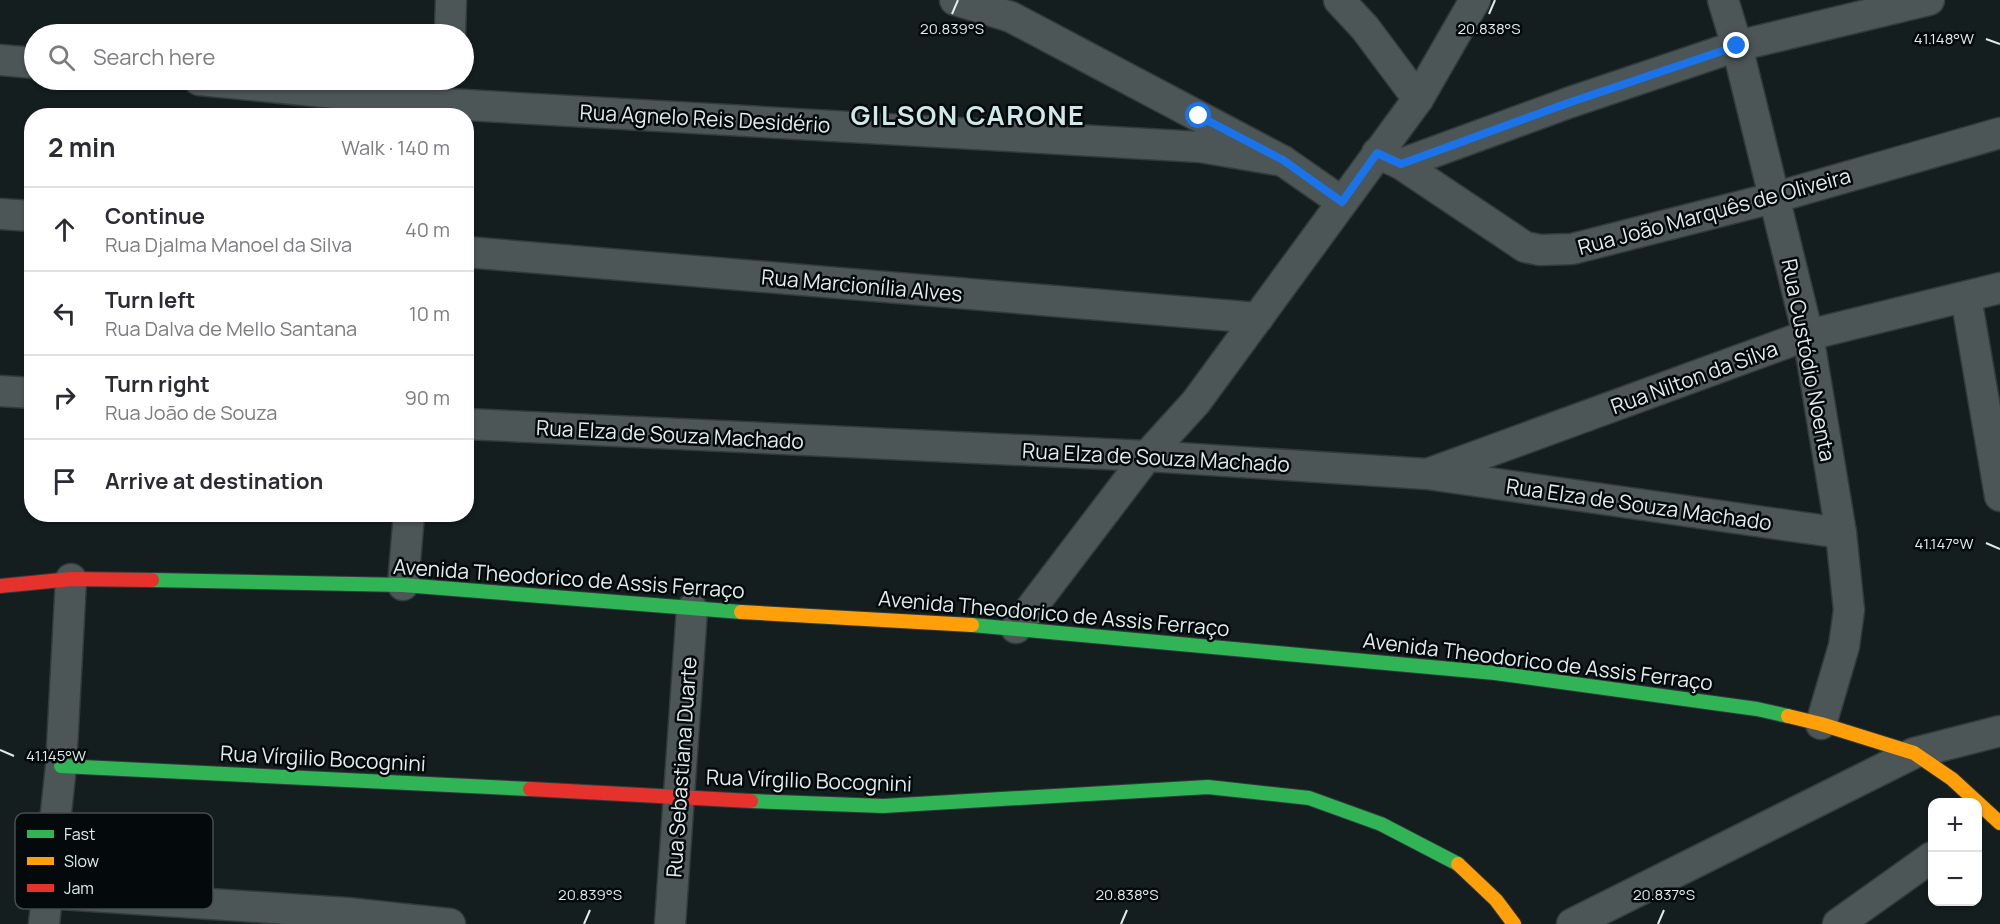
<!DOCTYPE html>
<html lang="en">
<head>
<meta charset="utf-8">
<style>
	:root { --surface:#fff; --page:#f2f2f3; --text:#2b2b33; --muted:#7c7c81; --line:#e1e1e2 }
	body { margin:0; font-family:Manrope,sans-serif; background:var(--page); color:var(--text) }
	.controls { position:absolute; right:18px; bottom:18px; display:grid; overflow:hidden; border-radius:12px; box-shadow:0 2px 4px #0004 }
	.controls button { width:54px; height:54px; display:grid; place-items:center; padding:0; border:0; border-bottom:2px solid var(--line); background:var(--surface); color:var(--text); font:30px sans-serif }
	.stop { position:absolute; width:18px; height:18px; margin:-14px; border:4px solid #1a73e8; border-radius:50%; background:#fff }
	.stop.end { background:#1a73e8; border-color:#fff; box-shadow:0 2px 6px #0008 }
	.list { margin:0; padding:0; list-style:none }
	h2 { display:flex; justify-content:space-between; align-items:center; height:78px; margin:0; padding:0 24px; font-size:26px }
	h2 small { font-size:20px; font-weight:400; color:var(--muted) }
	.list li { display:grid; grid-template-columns:39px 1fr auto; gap:18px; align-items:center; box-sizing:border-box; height:84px; padding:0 24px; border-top:2px solid var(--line) }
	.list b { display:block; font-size:22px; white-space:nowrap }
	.list p { margin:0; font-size:20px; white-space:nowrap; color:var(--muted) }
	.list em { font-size:20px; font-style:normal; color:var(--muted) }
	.icon { flex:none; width:33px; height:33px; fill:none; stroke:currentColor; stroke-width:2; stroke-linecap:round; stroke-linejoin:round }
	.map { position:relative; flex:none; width:2000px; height:924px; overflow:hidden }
	.search { position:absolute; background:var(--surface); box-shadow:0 2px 4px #0004; left:24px; top:24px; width:450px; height:66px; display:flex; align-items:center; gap:15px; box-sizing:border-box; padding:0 21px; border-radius:33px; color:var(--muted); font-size:22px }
	.panel { position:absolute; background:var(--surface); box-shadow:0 2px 4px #0004; left:24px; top:108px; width:450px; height:414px; border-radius:24px }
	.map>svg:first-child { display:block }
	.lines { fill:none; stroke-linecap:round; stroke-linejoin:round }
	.street-casing { stroke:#323a3b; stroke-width:33 }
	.fast-casing { stroke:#323a3b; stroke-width:16 }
	.slow-casing { stroke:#323a3b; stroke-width:16 }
	.jam-casing { stroke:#323a3b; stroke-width:16 }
	.street { stroke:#4d5657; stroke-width:30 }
	.fast { stroke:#30b455; stroke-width:14 }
	.slow { stroke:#ff9f0a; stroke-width:14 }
	.jam { stroke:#e5322d; stroke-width:14 }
	.route { stroke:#1a73e8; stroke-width:8 }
	.ticks { fill:none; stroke:#e1eced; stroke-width:2 }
	.labels { text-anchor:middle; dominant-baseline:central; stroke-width:5; stroke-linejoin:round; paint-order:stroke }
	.street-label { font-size:21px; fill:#e1eced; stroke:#040a0b }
	.district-label { font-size:27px; font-weight:bold; letter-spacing:1.5px; fill:#d1e8ea; stroke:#040a0b }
	.key { fill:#040a0b; stroke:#464e4f; stroke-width:1.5 }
	.key-label { font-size:16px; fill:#e1eced }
	.ticks-label { font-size:15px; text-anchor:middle; fill:#e1eced; stroke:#040a0b; stroke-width:5; stroke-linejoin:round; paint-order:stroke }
</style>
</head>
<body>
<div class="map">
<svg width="2000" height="924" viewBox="0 0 2000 924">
	<rect width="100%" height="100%" fill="#141e1f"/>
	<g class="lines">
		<g class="street-casing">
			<g id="street">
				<polyline points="955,0 1011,17 1283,161 1342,202"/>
				<polyline points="1339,0 1365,28 1418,99"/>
				<polyline points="1723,0 1737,46 1808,335 1841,533 1849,610 1844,646 1821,724"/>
				<polyline points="450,34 451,0"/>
				<polyline points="0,60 34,63"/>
				<polyline points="199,80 448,104 1200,147 1283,161"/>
				<polyline points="1377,153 1401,164 1525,247 1540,250 1572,249 1773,198 2000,133"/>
				<polyline points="1401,164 1568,103 1737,46 1929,0"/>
				<polyline points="0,214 32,216"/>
				<polyline points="466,252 1258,318"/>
				<polyline points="1966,297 2000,496"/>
				<polyline points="0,391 32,393"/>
				<polyline points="466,424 1147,456 1427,474 1841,533"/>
				<polyline points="1430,473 1808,335 2000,288"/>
				<polyline points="403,585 409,514"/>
				<polyline points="1016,628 1147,456 1196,402 1418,99 1475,0"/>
				<polyline points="46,893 347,913 450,924"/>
				<polyline points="44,924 61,766 71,579"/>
				<polyline points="670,924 692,609"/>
				<polyline points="1572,924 1914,753 2000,731"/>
				<polyline points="1838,924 1932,857"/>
			</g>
		</g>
		<g class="fast-casing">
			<g id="fast">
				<polyline points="152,580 403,585 741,612"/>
				<polyline points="972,625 1495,673 1757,709 1788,716"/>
				<polyline points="61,766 530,789"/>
				<polyline points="751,801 883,806 1208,787 1309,798 1381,824 1458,864"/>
			</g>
		</g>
		<g class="slow-casing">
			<g id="slow">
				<polyline points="741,612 972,625"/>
				<polyline points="1788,716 1821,724 1914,753 1952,779 2000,823"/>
				<polyline points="1458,864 1496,900 1514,924"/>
			</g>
		</g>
		<g class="jam-casing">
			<g id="jam">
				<polyline points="0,586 71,579 152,580"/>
				<polyline points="530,789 751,801"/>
			</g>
		</g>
		<use href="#street" class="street"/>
		<use href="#fast" class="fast"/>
		<use href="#slow" class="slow"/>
		<use href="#jam" class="jam"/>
	</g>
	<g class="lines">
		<polyline class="route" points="1199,116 1283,160 1342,202 1377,153 1401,164 1568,103 1737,46"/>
	</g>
	<path class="ticks" d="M 952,14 L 958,0M 1489,14 L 1495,0M 1986,39 L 2000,44M 1986,543 L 2000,549M 0,750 L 14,756M 584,924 L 590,910M 1121,924 L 1127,910M 1658,924 L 1664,910"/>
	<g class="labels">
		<g class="street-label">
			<text transform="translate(705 118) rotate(3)">Rua Agnelo Reis Desidério</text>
			<text transform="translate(1714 211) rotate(-15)">Rua João Marquês de Oliveira</text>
			<text transform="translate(862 285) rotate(5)">Rua Marcionília Alves</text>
			<text transform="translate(1809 360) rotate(79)">Rua Custódio Noenta</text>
			<text transform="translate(1694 377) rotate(-20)">Rua Nilton da Silva</text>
			<text transform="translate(670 434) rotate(3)">Rua Elza de Souza Machado</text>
			<text transform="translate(1156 457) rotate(3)">Rua Elza de Souza Machado</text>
			<text transform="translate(1639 504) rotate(8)">Rua Elza de Souza Machado</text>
			<text transform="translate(569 578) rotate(4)">Avenida Theodorico de Assis Ferraço</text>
			<text transform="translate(1054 613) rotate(5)">Avenida Theodorico de Assis Ferraço</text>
			<text transform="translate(1538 661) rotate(7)">Avenida Theodorico de Assis Ferraço</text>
			<text transform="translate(323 758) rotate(3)">Rua Vírgilio Bocognini</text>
			<text transform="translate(681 767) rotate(-86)">Rua Sebastiana Duarte</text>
			<text transform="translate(809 780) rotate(2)">Rua Vírgilio Bocognini</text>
		</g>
		<g class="district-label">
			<text x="968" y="114">GILSON CARONE</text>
		</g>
	</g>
	<rect x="15" y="813" width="198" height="96" rx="9" class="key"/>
	<rect x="27" y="830" width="27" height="8" fill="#30b455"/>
	<rect x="27" y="857" width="27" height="8" fill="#ff9f0a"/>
	<rect x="27" y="884" width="27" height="8" fill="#e5322d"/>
	<g class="key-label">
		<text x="64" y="840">Fast</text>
		<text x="64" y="867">Slow</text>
		<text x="64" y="894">Jam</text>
	</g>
	<g class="ticks-label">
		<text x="952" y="34">20.839°S</text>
		<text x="1489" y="34">20.838°S</text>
		<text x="1944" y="44">41.148°W</text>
		<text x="1944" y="549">41.147°W</text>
		<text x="56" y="761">41.145°W</text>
		<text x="590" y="900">20.839°S</text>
		<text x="1127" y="900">20.838°S</text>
		<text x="1664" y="900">20.837°S</text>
	</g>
</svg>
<div class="controls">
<button>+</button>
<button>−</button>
</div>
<div class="stop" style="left:1199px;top:116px"></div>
<div class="stop end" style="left:1737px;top:46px"></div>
<div class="search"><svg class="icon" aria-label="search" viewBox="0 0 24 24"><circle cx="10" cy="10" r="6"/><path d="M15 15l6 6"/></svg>Search here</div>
<section class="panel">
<h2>2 min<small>Walk · 140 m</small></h2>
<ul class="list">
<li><svg class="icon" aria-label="ahead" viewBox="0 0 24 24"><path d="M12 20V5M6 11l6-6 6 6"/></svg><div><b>Continue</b><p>Rua Djalma Manoel da Silva</p></div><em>40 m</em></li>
<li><svg class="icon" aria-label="left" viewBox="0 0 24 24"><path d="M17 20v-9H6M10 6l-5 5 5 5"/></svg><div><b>Turn left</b><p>Rua Dalva de Mello Santana</p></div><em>10 m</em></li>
<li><svg class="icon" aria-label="right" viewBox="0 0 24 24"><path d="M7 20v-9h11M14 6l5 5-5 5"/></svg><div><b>Turn right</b><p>Rua João de Souza</p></div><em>90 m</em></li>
<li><svg class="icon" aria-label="arrive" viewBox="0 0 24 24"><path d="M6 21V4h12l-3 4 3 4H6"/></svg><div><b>Arrive at destination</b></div></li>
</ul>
</section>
</div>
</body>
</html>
